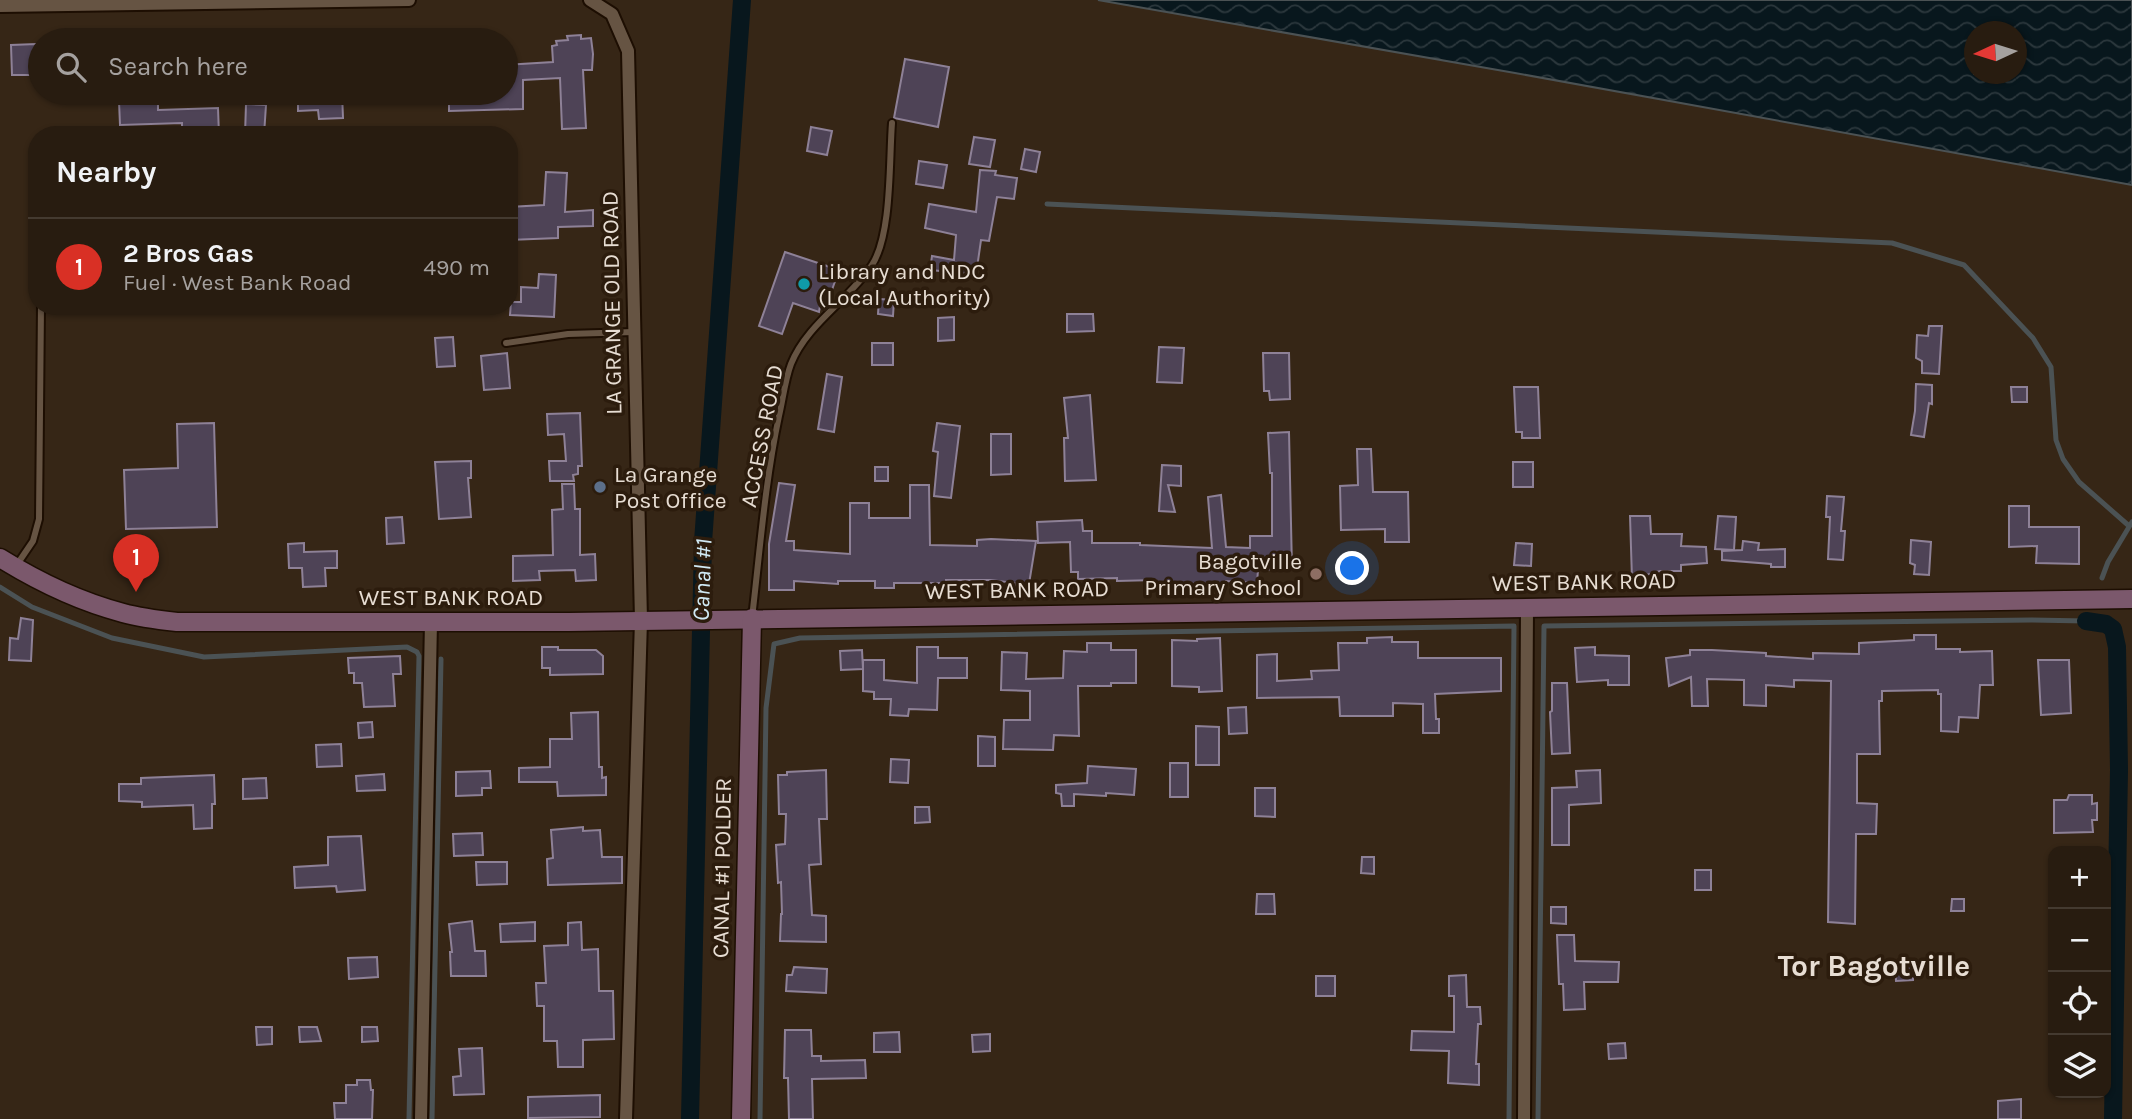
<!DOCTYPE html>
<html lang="en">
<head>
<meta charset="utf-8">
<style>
	:root { --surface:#281c10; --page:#302519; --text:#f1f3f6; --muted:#a5a19f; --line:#443a30; --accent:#d93025 }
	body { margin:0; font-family:Karla,sans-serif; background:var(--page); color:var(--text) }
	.controls { position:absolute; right:21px; bottom:21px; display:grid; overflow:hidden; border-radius:14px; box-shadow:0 2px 5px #0004 }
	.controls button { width:63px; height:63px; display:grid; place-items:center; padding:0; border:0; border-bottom:2px solid var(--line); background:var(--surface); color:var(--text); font:35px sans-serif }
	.compass { position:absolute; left:1964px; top:21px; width:63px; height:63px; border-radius:50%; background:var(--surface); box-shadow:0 2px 5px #0004; rotate:266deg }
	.you { position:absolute; left:1353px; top:569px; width:24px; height:24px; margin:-18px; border:5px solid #fff; border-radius:50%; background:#1a73e8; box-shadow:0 0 0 10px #1a73e833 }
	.badge { display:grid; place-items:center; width:46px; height:46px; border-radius:50%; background:var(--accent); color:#fff; font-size:23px; font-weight:700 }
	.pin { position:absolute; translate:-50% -58px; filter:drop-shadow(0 2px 4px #0008) }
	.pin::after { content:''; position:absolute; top:37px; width:24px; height:21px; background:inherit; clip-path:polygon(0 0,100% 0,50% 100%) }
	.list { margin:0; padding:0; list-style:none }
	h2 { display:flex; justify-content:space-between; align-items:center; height:91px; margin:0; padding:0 28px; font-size:30px }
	h2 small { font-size:23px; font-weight:400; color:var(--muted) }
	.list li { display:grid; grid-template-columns:46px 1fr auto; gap:21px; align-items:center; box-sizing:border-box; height:98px; padding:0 28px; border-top:2px solid var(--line) }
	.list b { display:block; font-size:26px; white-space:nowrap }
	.list p { margin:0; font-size:23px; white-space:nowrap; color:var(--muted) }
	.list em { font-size:23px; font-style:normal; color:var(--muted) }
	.icon { flex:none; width:38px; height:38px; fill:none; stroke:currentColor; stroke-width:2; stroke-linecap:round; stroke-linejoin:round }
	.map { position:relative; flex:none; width:2132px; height:1119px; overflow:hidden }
	.search { position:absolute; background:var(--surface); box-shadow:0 2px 5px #0004; left:28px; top:28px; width:490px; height:77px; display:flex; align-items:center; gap:18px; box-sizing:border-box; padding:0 24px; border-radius:38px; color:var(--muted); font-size:26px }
	.panel { position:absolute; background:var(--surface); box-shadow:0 2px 5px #0004; left:28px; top:126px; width:490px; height:189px; border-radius:28px }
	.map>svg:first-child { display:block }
	.water { fill:url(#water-waves); stroke:#4b5254; stroke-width:2; fill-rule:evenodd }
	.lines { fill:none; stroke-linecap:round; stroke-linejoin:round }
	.stream { stroke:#4b5254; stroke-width:5 }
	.canal { stroke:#08171d; stroke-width:18 }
	.building { fill:#4e4356; stroke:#8e8197; stroke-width:2 }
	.lane-casing { stroke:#1d0e02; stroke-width:10 }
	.street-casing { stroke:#1d0e02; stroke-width:16 }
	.secondary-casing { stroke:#1d0e02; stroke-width:21 }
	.lane { stroke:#665443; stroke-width:6 }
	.street { stroke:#665443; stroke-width:12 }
	.secondary { stroke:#7b586c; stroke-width:18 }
	.culture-dot { fill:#0f9aa8; stroke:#2c1c0d; stroke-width:2.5 }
	.service-dot { fill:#5c6f8a; stroke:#2c1c0d; stroke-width:2.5 }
	.education-dot { fill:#8d6e63; stroke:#2c1c0d; stroke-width:2.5 }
	.labels { text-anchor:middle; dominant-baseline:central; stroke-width:7; stroke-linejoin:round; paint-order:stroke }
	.poi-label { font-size:23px; fill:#e7ddd3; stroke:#2c1c0d; text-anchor:start }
	.street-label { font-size:23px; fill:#e7ddd3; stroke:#2c1c0d }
	.water-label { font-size:24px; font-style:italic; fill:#d0e9f4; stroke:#2c1c0d }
	.district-label { font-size:30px; font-weight:bold; fill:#e7ddd3; stroke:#2c1c0d }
</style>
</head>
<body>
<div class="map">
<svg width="2132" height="1119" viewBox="0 0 2132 1119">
	<defs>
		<pattern id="water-waves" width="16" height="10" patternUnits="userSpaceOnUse" patternTransform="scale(1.75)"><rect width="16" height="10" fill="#08171d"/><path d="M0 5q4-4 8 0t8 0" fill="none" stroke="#2c383d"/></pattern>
	</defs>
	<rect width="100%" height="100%" fill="#362616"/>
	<path class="water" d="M 1098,0 L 2132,0 L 2132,185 L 1515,73 ZM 1974,32 L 2016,32 L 2016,74 L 1974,74 Z"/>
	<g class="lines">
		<g class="stream">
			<polyline points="1047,204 1892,243 1964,265 2033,338 2051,367 2056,440 2063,459 2079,482 2128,525"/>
			<polyline points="2102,578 2108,562 2132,522"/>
			<polyline points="0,587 32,607 112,638 204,657 407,647 417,652 419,656 409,1119"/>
			<polyline points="432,1119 441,659"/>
			<polyline points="760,1119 766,708 774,644 800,638 1514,626 1509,1119"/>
			<polyline points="1538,1119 1544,626 2032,620 2086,621"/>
		</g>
		<g class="canal">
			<polyline points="2086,621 2106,624 2113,629 2117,647 2119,770 2113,1119"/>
			<polyline points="690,1119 703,542 742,0"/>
		</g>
	</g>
	<g class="building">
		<polygon points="581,35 581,39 591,38 593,54 592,70 583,70 586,128 562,129 560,78 523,80 523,109 449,111 449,93 506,93 506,65 553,62 552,46 557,45 556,41 568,40 567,36"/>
		<polygon points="36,44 37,75 12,75 11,45"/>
		<polygon points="905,59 949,67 938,127 894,118"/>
		<polygon points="298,93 342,93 343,118 319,119 318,110 298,111"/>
		<polygon points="158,100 158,110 218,108 219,135 182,135 182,123 120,125 119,101"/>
		<polygon points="246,104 266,105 264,135 245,135"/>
		<polygon points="811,127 832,131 827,155 807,151"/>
		<polygon points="974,137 995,140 990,167 969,164"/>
		<polygon points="1025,149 1040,152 1036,172 1021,169"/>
		<polygon points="919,161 947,165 943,188 916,184"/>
		<polygon points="980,170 996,171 995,175 1017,178 1014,199 997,197 989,241 981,240 977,268 975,268 974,274 930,270 932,256 954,260 956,235 925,228 929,204 976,212"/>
		<polygon points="546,172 567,173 565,212 593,210 593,226 558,227 558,238 509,240 509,207 544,205"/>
		<polygon points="785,252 839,270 826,307 820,306 819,312 793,303 782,334 759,326"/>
		<polygon points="539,274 556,275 554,317 510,315 511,302 521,302 521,287 538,288"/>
		<polygon points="879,299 894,300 893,316 878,314"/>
		<polygon points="1067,314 1093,314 1094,331 1067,332"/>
		<polygon points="954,317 954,340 938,341 938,318"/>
		<polygon points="1929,326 1942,326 1939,374 1922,373 1922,361 1916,358 1917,335 1928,336"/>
		<polygon points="453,337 455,366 437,367 435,338"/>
		<rect x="872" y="343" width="21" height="22"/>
		<polygon points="1159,347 1184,348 1182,383 1157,382"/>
		<polygon points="507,353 510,388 484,390 481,356"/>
		<polygon points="1263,353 1289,353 1290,399 1270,400 1269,391 1264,391"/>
		<polygon points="827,374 842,377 834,432 818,429"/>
		<polygon points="1916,384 1932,385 1932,404 1929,403 1924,437 1911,435 1915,411"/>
		<polygon points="1514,387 1538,387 1540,438 1522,438 1522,432 1516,432"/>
		<polygon points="2011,387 2027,387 2027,402 2012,402"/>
		<polygon points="1090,395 1096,480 1065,481 1064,438 1068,438 1064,398"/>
		<polygon points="580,413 582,466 578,466 578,474 573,475 574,481 550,481 549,461 566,461 564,434 548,435 547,414"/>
		<polygon points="214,423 217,527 126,529 124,470 178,468 177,424"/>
		<polygon points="937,423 960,426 951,498 934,496 938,452 933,451"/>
		<polygon points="1289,432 1292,569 1258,570 1257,583 1226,581 1226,583 1179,584 1179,588 1162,588 1162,582 1156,582 1156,580 1117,581 1117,578 1078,579 1078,572 1071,572 1070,542 1038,543 1037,522 1082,520 1083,531 1092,531 1092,543 1140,543 1140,545 1212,548 1208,497 1221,495 1226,547 1250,548 1250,536 1272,536 1272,473 1270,473 1268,433"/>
		<polygon points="991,434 1011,434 1011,474 991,475"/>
		<polygon points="1357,449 1371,449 1373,492 1408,492 1409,542 1385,542 1385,529 1341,530 1340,486 1358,485"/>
		<polygon points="471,461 471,478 468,478 471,517 439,519 435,462"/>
		<rect x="1513" y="462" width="20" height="25"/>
		<polygon points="1162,465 1181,466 1181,486 1168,485 1175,512 1159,511"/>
		<rect x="875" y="467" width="13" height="14"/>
		<polygon points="779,483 795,485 786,541 794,541 794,550 850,554 850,503 869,503 869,518 910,518 910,485 929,485 930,545 977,546 977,540 991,539 1036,541 1028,590 1015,588 1016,583 990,580 946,580 946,583 894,583 894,588 875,588 875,581 838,581 838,584 794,581 794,590 769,590 769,544"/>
		<polygon points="562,484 574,484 575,509 580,509 580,555 595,554 596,580 576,581 575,570 539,571 540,580 513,581 513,556 553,555 552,510 563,509"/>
		<polygon points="1827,496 1844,497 1841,531 1845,531 1843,560 1828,559 1830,517 1826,517"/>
		<polygon points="2009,506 2029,506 2029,527 2079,527 2079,564 2036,563 2037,546 2009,547"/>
		<polygon points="1630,516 1650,516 1651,534 1682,534 1681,546 1706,547 1707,563 1681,565 1681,571 1660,571 1632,579"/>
		<polygon points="1718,516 1736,517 1734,550 1715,549"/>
		<polygon points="402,517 404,543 387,544 386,518"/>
		<polygon points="1911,540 1931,542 1929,575 1914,574 1915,565 1910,563"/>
		<polygon points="1743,541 1759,543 1758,550 1785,549 1785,567 1771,567 1771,564 1722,560 1722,551 1742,550"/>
		<polygon points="304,543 304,552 337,551 337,568 325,568 326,586 303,587 302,568 289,568 288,544"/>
		<polygon points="1516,543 1532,544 1531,566 1514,565"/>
		<polygon points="21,618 33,620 31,661 9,660 10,638 18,639"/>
		<polygon points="1914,635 1936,635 1936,649 1960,649 1960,652 1992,651 1993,685 1980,685 1978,718 1959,717 1958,732 1941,731 1941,694 1938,694 1938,690 1882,691 1882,701 1879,701 1880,754 1857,754 1857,803 1877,804 1876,834 1856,834 1855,924 1828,922 1831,681 1794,680 1794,687 1766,685 1766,706 1744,705 1744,680 1707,679 1708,706 1692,706 1691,677 1669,686 1666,658 1690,655 1690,650 1712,650 1766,653 1766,656 1813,659 1813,653 1859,654 1859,643 1914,640"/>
		<polygon points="1392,637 1392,642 1418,642 1418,658 1501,658 1501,691 1435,694 1436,719 1439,719 1439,733 1423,733 1423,704 1393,703 1393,716 1340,716 1339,697 1257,698 1257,655 1277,654 1277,681 1312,679 1311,671 1339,670 1338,643 1367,643 1367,638"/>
		<polygon points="1220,638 1222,691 1199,692 1199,687 1172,686 1172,640 1197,641 1197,639"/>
		<polygon points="1087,643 1111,643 1111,650 1136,650 1136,683 1111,683 1111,686 1078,686 1079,736 1054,735 1053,750 1003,749 1004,720 1030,720 1030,691 1001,690 1002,652 1027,653 1026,679 1063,678 1064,651 1087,652"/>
		<polygon points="542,647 558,647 558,650 596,650 603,656 603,674 550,675 550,668 542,668"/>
		<polygon points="917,647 938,647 938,658 967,658 967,678 938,678 937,710 909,709 908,716 890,715 891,699 874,699 874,692 863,691 863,660 884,660 884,680 917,683"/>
		<polygon points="1595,647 1595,655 1629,656 1629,685 1608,685 1608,680 1577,682 1575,648"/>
		<polygon points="862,650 863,669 841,670 840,651"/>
		<polygon points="400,656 401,674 393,674 395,706 364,707 362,683 354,683 354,673 349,673 348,658"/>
		<polygon points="2038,660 2069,660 2071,713 2041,715"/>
		<polygon points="1552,683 1567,683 1570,753 1552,754 1550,712 1552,711"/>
		<polygon points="1246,707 1247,733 1229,734 1228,708"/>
		<polygon points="598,712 599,767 602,767 602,778 606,777 606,795 558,796 557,782 519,782 519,768 550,767 550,739 572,739 571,713"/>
		<polygon points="372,722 373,737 359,738 358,723"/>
		<polygon points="1196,726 1219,727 1219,765 1196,765"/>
		<polygon points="978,736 995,737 995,766 978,766"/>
		<polygon points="341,744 342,766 317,767 316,745"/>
		<polygon points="891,759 909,760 908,783 890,782"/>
		<rect x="1170" y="763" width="18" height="34"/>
		<polygon points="1088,766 1136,769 1134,795 1106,793 1106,796 1074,794 1074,806 1062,806 1061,794 1056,793 1056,785 1087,783"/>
		<polygon points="826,770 827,819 819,819 821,864 809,865 812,915 826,916 826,942 780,941 781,914 782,914 781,882 778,883 776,845 785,844 786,814 779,814 778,775 787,775 787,772"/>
		<polygon points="1600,770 1601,803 1569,805 1569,845 1552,845 1552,788 1577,787 1576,771"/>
		<polygon points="490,771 491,788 482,788 482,795 456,796 456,772"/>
		<polygon points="384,774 385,790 357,791 356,776"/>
		<polygon points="214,775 215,804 212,804 212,828 194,829 193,805 142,807 142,802 119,801 119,784 141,784 141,778"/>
		<polygon points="266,778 267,798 243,799 243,779"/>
		<polygon points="1255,788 1275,788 1275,817 1255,816"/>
		<polygon points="2069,795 2092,795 2092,804 2097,803 2097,820 2092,820 2093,832 2054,833 2054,800 2067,800"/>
		<polygon points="915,807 929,807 930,822 915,823"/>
		<polygon points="583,827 583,831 600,830 602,857 622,857 622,883 548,885 547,859 553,858 551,830"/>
		<polygon points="482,833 483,855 454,856 453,834"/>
		<polygon points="361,836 365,890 337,892 336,886 295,888 294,867 328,865 328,837"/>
		<polygon points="1362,857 1374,857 1374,874 1361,873"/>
		<polygon points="476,862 507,862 507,884 477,885"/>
		<rect x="1695" y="870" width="16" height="20"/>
		<polygon points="1257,894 1274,894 1275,914 1256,914"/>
		<polygon points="1952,899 1964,899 1964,911 1951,911"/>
		<polygon points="1551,907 1566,907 1566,924 1551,923"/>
		<polygon points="472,921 475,951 485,951 486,976 451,976 450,952 452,952 449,924"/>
		<polygon points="535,922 535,941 501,942 500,924"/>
		<polygon points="581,922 582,950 598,949 599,991 613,991 614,1039 583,1040 583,1067 558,1067 557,1041 544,1041 544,1006 537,1006 536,983 546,983 544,946 568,945 568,923"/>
		<polygon points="1557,935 1574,935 1575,961 1619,962 1618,982 1584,982 1585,1009 1564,1010 1563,984 1559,984"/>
		<polygon points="377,957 378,977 349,979 348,958"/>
		<polygon points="1895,963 1913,963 1913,980 1896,981"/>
		<polygon points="794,967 827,969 826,993 786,991 787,975 792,975"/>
		<polygon points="1466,975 1467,1007 1480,1007 1481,1024 1478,1024 1476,1064 1479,1064 1479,1085 1448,1083 1449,1051 1411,1050 1412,1031 1454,1032 1454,996 1449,996 1449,976"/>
		<rect x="1316" y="976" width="19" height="20"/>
		<polygon points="256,1027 272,1027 272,1044 257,1045"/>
		<polygon points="299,1027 317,1027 321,1041 300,1042"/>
		<polygon points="362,1027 377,1027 378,1041 362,1042"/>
		<polygon points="785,1030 811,1030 812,1056 821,1056 821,1061 865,1060 866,1078 812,1079 813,1119 789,1119 788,1078 784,1078"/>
		<polygon points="899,1032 900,1052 874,1052 874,1033"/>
		<polygon points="990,1034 990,1051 973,1052 972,1035"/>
		<polygon points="1625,1043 1626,1058 1609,1059 1608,1044"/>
		<polygon points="482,1048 484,1094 454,1095 453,1077 461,1076 459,1049"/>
		<polygon points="357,1080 370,1080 371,1090 373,1090 372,1119 335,1119 334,1103 346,1103 346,1085 357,1085"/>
		<polygon points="600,1095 600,1117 528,1118 528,1097"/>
		<polygon points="2021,1099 2021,1119 1998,1119 1998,1101"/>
	</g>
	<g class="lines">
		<g class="lane-casing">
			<g id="lane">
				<polyline points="506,343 568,334 634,332"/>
				<polyline points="16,566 33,541 39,519 41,306"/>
				<path d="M 752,618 C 760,550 765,482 779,416 C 783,399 785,380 791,364 C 807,324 849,300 872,265 C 892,234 889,161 892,123"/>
			</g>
		</g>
		<g class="street-casing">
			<g id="street">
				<polyline points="590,0 612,14 628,51 641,620 626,1119"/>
				<polyline points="0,6 409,0"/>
				<polyline points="421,1119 431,622"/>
				<polyline points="1524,1119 1527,608"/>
			</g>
		</g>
		<g class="secondary-casing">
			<g id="secondary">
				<path d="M 0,558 C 37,581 81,602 123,613 C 141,618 159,620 177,622 L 569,622 L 2132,599"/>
				<polyline points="741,1119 752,618"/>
			</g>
		</g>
		<use href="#lane" class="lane"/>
		<use href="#street" class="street"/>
		<use href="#secondary" class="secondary"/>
	</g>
	<circle class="culture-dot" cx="804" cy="284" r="7"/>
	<circle class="service-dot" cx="600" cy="487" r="7"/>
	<circle class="education-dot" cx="1316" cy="574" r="7"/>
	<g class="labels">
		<g class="poi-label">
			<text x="818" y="271">Library and NDC<tspan x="818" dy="26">(Local Authority)</tspan></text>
			<text x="614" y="474">La Grange<tspan x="614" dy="26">Post Office</tspan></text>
			<text x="1302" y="561" text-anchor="end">Bagotville<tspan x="1302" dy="26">Primary School</tspan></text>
		</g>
		<g class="street-label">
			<text transform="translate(612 303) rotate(-91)">LA GRANGE OLD ROAD</text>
			<text transform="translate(762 436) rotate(-79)">ACCESS ROAD</text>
			<text transform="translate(1584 582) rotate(-1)">WEST BANK ROAD</text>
			<text transform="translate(1017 590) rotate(-1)">WEST BANK ROAD</text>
			<text x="451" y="597">WEST BANK ROAD</text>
			<text transform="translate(722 868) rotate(-89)">CANAL #1 POLDER</text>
		</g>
		<g class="water-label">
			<text transform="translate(702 580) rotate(-88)">Canal #1</text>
		</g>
		<g class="district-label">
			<text x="1874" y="966">Tor Bagotville</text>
		</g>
	</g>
</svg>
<div class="controls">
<button>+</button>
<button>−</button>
<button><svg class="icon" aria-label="locate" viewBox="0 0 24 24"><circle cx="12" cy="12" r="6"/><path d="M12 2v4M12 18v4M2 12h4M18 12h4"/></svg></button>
<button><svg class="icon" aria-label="layers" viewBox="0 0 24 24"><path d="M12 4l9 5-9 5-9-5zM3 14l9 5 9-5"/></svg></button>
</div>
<svg class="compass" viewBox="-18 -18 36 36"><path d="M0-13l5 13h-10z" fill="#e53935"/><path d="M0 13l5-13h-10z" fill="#a5a19f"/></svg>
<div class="you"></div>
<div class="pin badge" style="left:136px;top:592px">1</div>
<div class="search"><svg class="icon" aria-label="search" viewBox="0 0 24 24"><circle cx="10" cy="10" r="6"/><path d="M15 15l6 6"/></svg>Search here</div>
<section class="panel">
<h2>Nearby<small></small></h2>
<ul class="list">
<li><span class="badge">1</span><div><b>2 Bros Gas</b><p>Fuel · West Bank Road</p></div><em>490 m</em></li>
</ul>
</section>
</div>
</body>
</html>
